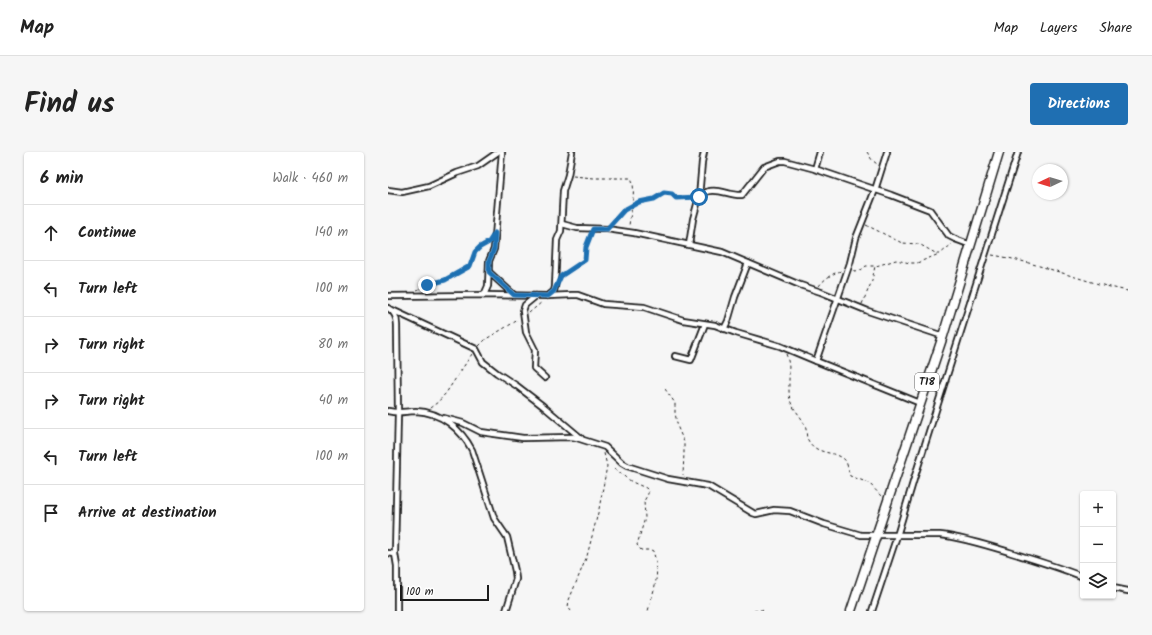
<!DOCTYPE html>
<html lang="en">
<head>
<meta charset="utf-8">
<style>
	:root { --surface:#fff; --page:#f6f6f6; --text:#222; --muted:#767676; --line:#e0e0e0; --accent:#1f6fb2 }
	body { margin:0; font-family:Kalam,sans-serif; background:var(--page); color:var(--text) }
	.controls { position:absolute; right:12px; bottom:12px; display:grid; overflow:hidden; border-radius:4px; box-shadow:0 1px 3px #0004 }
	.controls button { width:36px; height:36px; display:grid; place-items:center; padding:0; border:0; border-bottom:1px solid var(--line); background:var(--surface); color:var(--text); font:20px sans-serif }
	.compass { position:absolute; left:644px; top:12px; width:36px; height:36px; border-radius:50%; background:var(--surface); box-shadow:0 1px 3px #0004; rotate:266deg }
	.scale { position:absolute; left:12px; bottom:10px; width:89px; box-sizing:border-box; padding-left:4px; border:2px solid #1c1c1c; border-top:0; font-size:11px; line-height:14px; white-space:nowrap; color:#1c1c1c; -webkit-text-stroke:3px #fff; paint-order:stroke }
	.stop { position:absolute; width:12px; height:12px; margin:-9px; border:3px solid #1f6fb2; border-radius:50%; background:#fff }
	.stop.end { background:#1f6fb2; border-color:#fff; box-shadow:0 1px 4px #0008 }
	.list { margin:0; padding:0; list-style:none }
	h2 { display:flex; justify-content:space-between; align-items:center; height:52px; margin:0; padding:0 16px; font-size:17px }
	h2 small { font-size:13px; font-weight:400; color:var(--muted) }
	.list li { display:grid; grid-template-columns:26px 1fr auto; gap:12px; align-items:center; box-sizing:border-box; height:56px; padding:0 16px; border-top:1px solid var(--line) }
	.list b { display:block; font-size:15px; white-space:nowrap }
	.list em { font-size:13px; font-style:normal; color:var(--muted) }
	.icon { flex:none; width:22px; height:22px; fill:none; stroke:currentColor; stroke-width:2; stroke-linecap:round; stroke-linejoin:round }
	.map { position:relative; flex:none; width:740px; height:459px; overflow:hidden; border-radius:4px }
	header { display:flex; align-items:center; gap:24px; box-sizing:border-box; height:56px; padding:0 20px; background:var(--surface); border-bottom:1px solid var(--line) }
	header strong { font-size:19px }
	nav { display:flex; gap:22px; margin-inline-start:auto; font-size:14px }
	.intro { display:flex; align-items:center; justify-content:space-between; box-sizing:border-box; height:96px; padding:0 24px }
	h1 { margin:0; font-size:28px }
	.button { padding:10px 18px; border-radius:4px; background:var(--accent); color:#fff; font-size:14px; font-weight:700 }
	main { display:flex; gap:24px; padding:0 24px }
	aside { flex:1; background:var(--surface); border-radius:4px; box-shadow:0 1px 3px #0004 }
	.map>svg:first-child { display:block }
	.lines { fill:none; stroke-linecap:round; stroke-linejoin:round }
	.street-casing { stroke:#1c1c1c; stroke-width:8 }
	.highway-casing { stroke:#1c1c1c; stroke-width:11 }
	.path { stroke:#1c1c1c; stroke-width:1; stroke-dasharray:3 3; stroke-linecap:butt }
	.street { stroke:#fff; stroke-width:4.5 }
	.highway { stroke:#fff; stroke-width:8 }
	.route { stroke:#1f6fb2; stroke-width:5 }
	.labels { text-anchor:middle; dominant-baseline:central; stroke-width:3; stroke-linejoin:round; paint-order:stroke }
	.shield { fill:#fff; stroke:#606060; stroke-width:1 }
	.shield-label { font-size:11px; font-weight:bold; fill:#1c1c1c }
</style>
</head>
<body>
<header>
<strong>Map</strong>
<nav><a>Map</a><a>Layers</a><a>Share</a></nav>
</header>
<div class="intro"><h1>Find us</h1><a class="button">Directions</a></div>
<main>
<aside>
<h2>6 min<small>Walk · 460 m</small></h2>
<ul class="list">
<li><svg class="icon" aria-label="ahead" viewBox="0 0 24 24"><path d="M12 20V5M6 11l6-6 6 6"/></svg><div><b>Continue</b></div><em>140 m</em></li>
<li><svg class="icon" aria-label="left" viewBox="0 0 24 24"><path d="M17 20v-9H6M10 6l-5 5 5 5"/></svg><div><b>Turn left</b></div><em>100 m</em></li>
<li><svg class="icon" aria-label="right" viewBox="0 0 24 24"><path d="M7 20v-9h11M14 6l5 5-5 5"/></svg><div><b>Turn right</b></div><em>80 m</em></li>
<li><svg class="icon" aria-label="right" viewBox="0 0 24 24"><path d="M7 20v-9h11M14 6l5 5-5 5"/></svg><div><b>Turn right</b></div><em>40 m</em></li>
<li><svg class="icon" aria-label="left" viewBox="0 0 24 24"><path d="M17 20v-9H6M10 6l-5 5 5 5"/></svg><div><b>Turn left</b></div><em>100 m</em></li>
<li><svg class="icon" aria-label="arrive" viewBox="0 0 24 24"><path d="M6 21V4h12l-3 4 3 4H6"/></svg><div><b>Arrive at destination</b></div></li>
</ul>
</aside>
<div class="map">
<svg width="740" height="459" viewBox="0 0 740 459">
	<rect width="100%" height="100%" fill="#f6f6f6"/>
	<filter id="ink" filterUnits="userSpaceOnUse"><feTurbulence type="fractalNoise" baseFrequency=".025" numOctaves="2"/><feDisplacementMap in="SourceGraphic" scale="8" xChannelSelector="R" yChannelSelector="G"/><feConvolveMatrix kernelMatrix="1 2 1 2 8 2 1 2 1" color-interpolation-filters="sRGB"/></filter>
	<g filter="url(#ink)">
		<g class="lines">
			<g class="street-casing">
				<g id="street">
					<polyline points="427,17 432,0"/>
					<polyline points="0,38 14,40 41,34 69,21 90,14 110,0"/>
					<path d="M 311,45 C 314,43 318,39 322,39 C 333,37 343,44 354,43 L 376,15 L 392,9 L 397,9 L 427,17 L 503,43 L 542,58 L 561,84 L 567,87 L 583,93"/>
					<polyline points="174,72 189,76 219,77 246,81 334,100 412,133 433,140 480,159 555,184"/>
					<polyline points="301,93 305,67 311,45 314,10 316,0"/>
					<polyline points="101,120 126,143"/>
					<polyline points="96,143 100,134 101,109 106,97 114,0"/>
					<polyline points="0,144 96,143 160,144 184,143 190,143 215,152 256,155 295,168 327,173 348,181 392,194 428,209 532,251"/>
					<polyline points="148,144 137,153 135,159 138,180 147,198 146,216 157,226"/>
					<polyline points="160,144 166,139 167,135 169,88 173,79 175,39 180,23 184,0"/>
					<path d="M 0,156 C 7,160 9,166 9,173 L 10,261 L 7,402 L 9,414 L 9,459"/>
					<polyline points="4,158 88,197 95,210 109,221 129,234 155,254 193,286"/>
					<polyline points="336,177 340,169 347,145 360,111"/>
					<polyline points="287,204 303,208 317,172"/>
					<polyline points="428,209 462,111 468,86 487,38 499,0"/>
					<path d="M 0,259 C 12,262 17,259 28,259 C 53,260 73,277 84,298 L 106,366 L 119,385 L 127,419 L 128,427 L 118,459"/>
					<path d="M 56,266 L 75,271 L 93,280 L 135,286 L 184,285 L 189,286 L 217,295 L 234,311 L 239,314 L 280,327 L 320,334 L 365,361 L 368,362 L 386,358 L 402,359 L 436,372 L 473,383 L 552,383 C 576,386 598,393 621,400 C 646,408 671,415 695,425"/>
					<polyline points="0,401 7,402"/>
					<polyline points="725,436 740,439"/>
					<polyline points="484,459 509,384 526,327 630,0"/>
				</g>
			</g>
			<g class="highway-casing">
				<polyline id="highway" points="463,459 555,184 611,0"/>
			</g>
			<g class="path">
				<polyline points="479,0 484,8 489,12"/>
				<path d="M 185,24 L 206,26 L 243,26 C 249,36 242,62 241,74"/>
				<polyline points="223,72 236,58 251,50 266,47 276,41 284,43 288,46 306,45"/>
				<polyline points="478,73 514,91 531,92 549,102 552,102 564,92"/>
				<path d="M 604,103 C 650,110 694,130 740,139"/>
				<polyline points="466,119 473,118 478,114 488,114 508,108 522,111 529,111 551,102"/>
				<polyline points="173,125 197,108 197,97 204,81"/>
				<path d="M 431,134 C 436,127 446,120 454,119"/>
				<polyline points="29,138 42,132 57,128 82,114 87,100 92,95 101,90"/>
				<polyline points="474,152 484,129 487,114"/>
				<polyline points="141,161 154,150"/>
				<polyline points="91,194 98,187 130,168"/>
				<path d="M 398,202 C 404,216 399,233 402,248 C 405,258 414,264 417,274 C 419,278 418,283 419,286 C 427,304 445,298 456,307 C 460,311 460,319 462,324 L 481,331 L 494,345"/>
				<polyline points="277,237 287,251 287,261 290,276 296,290 296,301 295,323"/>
				<polyline points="42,256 50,250 58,241 84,202"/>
				<path d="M 226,317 L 244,330 L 258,336 L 260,338 L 260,342 L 256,349 L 257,366 L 249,393 L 253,398 L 263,398 L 265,399 C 273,423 266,436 260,459"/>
				<polyline points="183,459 180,455 181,448 199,404 211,357 219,314 216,301"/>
				<polyline points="366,459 373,458 377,459"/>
			</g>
			<use href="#street" class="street"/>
			<use href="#highway" class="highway"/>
		</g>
	</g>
	<g class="lines" filter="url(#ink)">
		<polyline class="route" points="39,133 57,128 82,114 87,100 92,95 101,90 107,81 106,97 101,109 101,120 126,143 160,144 166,139 173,124 197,108 198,95 205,77 219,77 236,58 251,50 266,47 276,41 284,42 288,46 311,45"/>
	</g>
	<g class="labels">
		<rect class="shield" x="527" y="221" width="24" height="18" rx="3"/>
		<g class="shield-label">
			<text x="539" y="230">T18</text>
		</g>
	</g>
</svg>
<div class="controls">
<button>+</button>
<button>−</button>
<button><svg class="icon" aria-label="layers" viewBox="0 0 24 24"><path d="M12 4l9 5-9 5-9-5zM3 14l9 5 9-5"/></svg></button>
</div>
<svg class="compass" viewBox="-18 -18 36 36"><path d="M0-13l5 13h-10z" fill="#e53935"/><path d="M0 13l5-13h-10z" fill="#767676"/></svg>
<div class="scale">100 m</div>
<div class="stop" style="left:311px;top:45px"></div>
<div class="stop end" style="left:39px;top:133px"></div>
</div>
</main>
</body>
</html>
